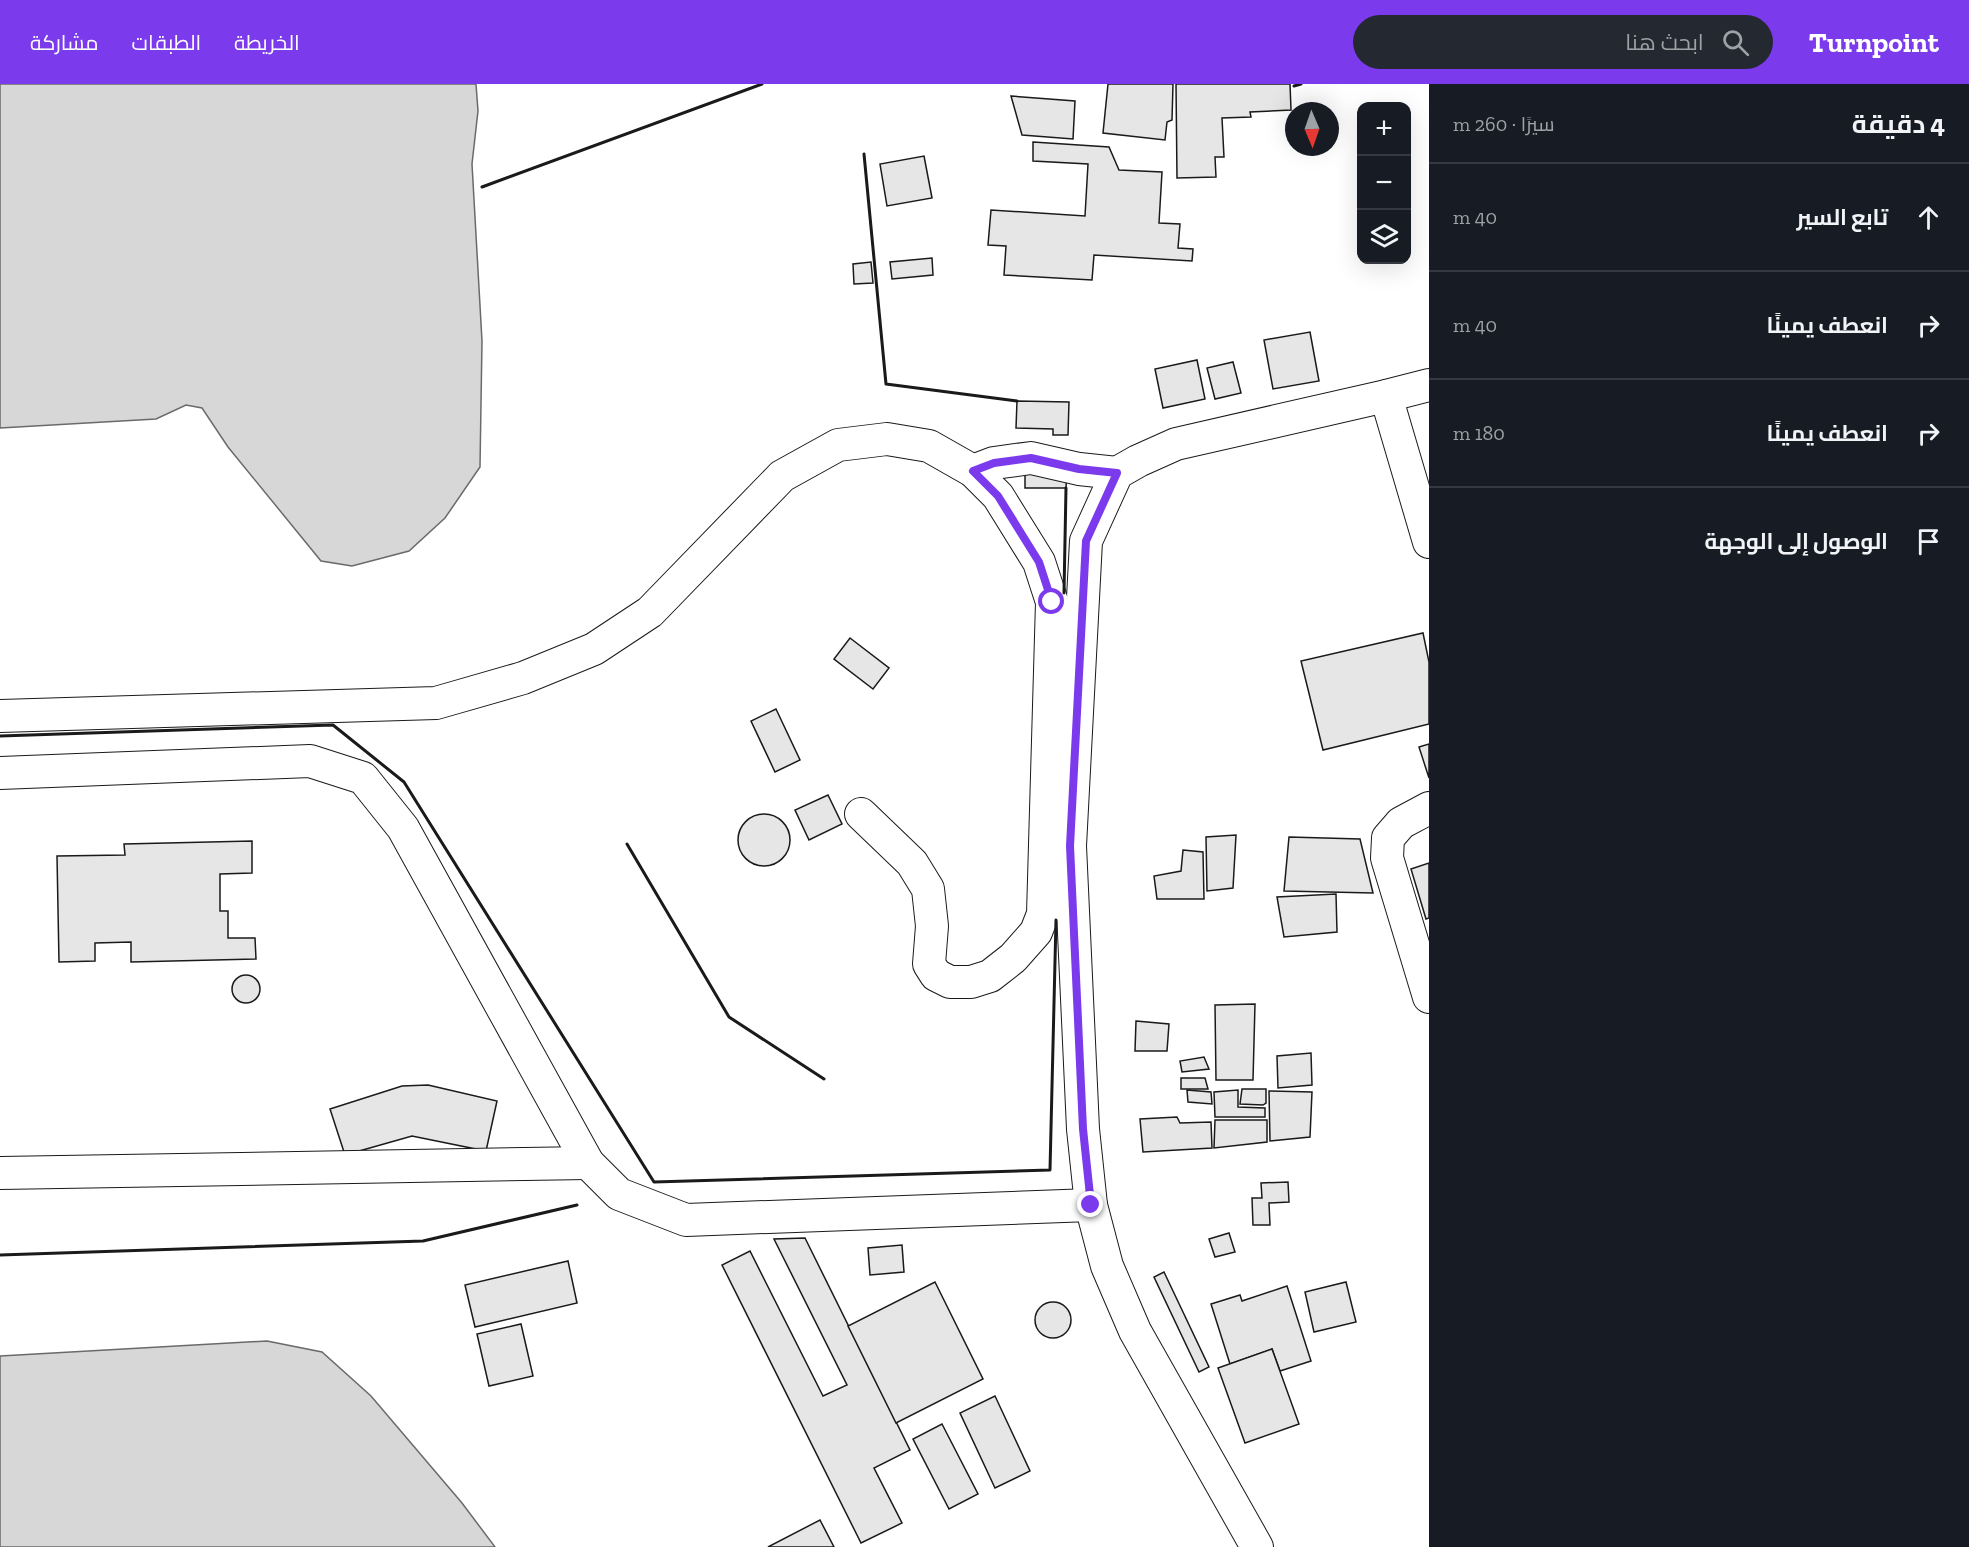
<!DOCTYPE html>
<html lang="ar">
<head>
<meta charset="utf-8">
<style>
	:root { --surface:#171b24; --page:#242831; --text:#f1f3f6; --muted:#9ea1a6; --line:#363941; --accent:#7c3aed }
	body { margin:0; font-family:"Zilla Slab",Cairo,serif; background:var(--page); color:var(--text); direction:rtl }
	.controls { position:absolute; right:18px; top:18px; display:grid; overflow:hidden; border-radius:12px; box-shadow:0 6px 24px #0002 }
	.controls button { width:54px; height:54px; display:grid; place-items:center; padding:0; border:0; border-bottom:2px solid var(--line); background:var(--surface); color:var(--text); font:30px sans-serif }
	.compass { position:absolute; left:1285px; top:18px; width:54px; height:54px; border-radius:50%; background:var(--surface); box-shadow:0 6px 24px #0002; rotate:178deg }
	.stop { position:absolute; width:18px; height:18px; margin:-14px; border:4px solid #7c3aed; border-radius:50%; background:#fff }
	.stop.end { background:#7c3aed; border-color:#fff; box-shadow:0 2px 6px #0008 }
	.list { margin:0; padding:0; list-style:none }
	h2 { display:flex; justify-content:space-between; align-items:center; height:78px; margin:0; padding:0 24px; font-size:26px }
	h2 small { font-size:20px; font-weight:400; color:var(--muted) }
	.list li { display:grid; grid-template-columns:39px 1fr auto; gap:18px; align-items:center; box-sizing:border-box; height:108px; padding:0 24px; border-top:2px solid var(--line) }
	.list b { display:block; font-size:22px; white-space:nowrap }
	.list em { font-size:20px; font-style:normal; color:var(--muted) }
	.icon { flex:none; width:33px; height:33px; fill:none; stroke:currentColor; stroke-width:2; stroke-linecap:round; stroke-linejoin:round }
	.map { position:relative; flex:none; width:1429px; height:1463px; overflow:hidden; direction:ltr }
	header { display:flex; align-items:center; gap:36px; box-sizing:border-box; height:84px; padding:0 30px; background:var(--accent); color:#fff }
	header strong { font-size:28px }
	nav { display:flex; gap:33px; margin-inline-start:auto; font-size:21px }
	.search { width:420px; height:54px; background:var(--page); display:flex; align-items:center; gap:15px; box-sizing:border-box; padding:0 21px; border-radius:33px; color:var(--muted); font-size:22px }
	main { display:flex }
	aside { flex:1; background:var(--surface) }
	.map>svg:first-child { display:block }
	.water { fill:#d7d7d7; stroke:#6a6a6a; stroke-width:1.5 }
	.building { fill:#e6e6e6; stroke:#1a1a1a; stroke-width:1.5 }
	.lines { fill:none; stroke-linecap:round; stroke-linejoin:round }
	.minor-casing { stroke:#1a1a1a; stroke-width:34 }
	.minor { stroke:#fff; stroke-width:32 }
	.wall { stroke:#1a1a1a; stroke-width:3 }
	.route { stroke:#7c3aed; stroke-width:8 }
</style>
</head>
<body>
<header>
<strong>Turnpoint</strong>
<div class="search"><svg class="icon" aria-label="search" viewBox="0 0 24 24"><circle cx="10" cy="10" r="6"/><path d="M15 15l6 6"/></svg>ابحث هنا</div>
<nav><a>الخريطة</a><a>الطبقات</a><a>مشاركة</a></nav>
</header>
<main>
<aside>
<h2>4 دقيقة<small>سيرًا · 260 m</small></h2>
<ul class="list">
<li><svg class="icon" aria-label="ahead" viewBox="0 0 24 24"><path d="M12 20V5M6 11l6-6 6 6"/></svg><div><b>تابع السير</b></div><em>40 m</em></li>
<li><svg class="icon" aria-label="right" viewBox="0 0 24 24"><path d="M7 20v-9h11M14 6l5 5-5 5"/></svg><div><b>انعطف يمينًا</b></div><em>40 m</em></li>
<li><svg class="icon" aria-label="right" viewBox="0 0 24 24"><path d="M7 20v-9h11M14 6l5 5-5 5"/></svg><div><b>انعطف يمينًا</b></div><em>180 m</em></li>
<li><svg class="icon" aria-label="arrive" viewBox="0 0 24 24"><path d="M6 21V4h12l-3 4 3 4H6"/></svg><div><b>الوصول إلى الوجهة</b></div></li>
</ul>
</aside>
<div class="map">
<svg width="1429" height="1463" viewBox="0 0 1429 1463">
	<rect width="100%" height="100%" fill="#fff"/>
	<g class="water">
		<polygon points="0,0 476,0 478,27 472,80 482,257 480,383 445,434 409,467 352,482 321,477 228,363 202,324 186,321 156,335 0,344"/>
		<polygon points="267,1257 322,1268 371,1312 462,1419 495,1463 0,1463 0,1272"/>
	</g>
	<g class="building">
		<polygon points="1108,0 1173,0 1172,36 1167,38 1165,56 1103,49"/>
		<polygon points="1176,0 1290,0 1291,26 1250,28 1251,33 1222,34 1224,73 1215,73 1216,93 1177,94"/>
		<polygon points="1011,12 1075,17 1073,55 1022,51"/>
		<polygon points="1033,58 1109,63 1119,86 1162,88 1159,139 1180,140 1178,164 1193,165 1192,177 1094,171 1092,196 1004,191 1006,162 988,161 991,126 1085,132 1088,80 1033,77"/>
		<polygon points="924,72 932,114 887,122 880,80"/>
		<polygon points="932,174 933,191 892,195 890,178"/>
		<polygon points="871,178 873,199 854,200 853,180"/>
		<polygon points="1310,248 1319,297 1273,305 1264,256"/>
		<polygon points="1197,276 1205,315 1163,324 1155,285"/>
		<polygon points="1233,278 1241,309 1215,315 1207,284"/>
		<polygon points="1017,317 1069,318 1068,351 1053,351 1053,345 1016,344"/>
		<polygon points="1025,384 1067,385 1066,404 1025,404"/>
		<polygon points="1423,549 1429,578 1429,640 1323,666 1301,577"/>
		<polygon points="850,554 889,584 873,605 834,575"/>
		<polygon points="776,625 800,676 775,688 751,637"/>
		<polygon points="1429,660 1429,694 1419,663"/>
		<polygon points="828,711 842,740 809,756 795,726"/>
		<circle cx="764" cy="756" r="26"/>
		<polygon points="1236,751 1233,804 1207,807 1206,753"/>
		<polygon points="1289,753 1360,755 1373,809 1284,807"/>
		<polygon points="252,757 252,789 220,790 220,827 228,827 228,854 255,854 256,875 131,878 131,858 95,859 95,877 59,878 57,772 125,771 124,760"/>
		<polygon points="1183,766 1203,768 1204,815 1157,815 1154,792 1181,787"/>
		<polygon points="1429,779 1429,834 1426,835 1411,785"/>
		<polygon points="1336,810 1337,848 1284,853 1277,813"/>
		<circle cx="246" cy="905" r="14"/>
		<polygon points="1255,920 1253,996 1216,996 1215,921"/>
		<polygon points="1136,937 1169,940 1167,967 1135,967"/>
		<polygon points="1311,969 1312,1001 1278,1004 1277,972"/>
		<polygon points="1204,973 1209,985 1182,988 1180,977"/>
		<polygon points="1181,994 1205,994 1208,1005 1181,1005"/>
		<polygon points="428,1001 497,1017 486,1067 412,1052 345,1071 330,1025 402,1002"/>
		<polygon points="1242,1005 1266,1005 1266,1019 1263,1021 1240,1020"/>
		<polygon points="1187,1006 1211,1008 1212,1020 1188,1018"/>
		<polygon points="1238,1006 1238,1023 1265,1024 1265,1033 1215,1033 1214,1008"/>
		<polygon points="1269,1007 1312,1008 1310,1053 1270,1057"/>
		<polygon points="1177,1033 1180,1039 1211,1038 1212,1064 1143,1068 1140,1035"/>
		<polygon points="1215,1036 1267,1036 1267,1058 1214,1064"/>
		<polygon points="1288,1098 1289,1118 1269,1119 1270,1141 1253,1141 1252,1114 1262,1114 1261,1099"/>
		<polygon points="1229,1149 1235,1168 1215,1173 1209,1155"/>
		<polygon points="805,1154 910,1366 874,1384 902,1439 861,1459 722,1181 750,1167 823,1312 847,1301 774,1155"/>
		<polygon points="902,1161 904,1188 870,1191 868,1164"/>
		<polygon points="568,1177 577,1219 475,1243 465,1201"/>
		<polygon points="1164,1188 1209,1283 1199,1288 1154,1193"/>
		<polygon points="935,1198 983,1295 896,1339 848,1242"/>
		<polygon points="1346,1198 1356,1238 1314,1248 1305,1208"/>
		<polygon points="1287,1202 1311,1277 1280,1287 1272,1265 1230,1280 1211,1220 1240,1211 1242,1217"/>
		<circle cx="1053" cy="1236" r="18"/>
		<polygon points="521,1240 533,1292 489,1302 477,1250"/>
		<polygon points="1272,1265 1299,1340 1245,1359 1218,1284"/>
		<polygon points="995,1312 1030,1387 995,1404 960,1329"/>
		<polygon points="942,1340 978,1410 949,1425 913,1355"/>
		<polygon points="820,1436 834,1463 768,1463"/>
	</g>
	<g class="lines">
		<g class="minor-casing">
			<g id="minor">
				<polyline points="1386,312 1429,458"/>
				<polyline points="973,387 994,379 1031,374 1079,385 1117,389"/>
				<polyline points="0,632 436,619 523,594 594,565 650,528 782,392 838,361 887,355 929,362 973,387 998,412 1039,478 1052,518 1043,830 1036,848 1013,874 990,892 971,898 950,898 936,891 929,880 932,842 928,805 912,779 861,730"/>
				<polyline points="0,689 310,677 363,694 403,744 588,1079 619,1110 686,1136 1091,1121"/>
				<polyline points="1429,724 1401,739 1388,754 1387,774 1429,913"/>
				<polyline points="0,1089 588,1079"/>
				<polyline points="1257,1463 1135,1247 1107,1182 1091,1121 1083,1045 1070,762 1086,457 1117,389 1138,377 1176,360 1386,312 1429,301"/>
			</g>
		</g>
		<use href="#minor" class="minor"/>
		<g class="wall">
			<polyline points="1294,2 1301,0"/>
			<polyline points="864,70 886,300 1017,317"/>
			<polyline points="482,103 762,0"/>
			<polyline points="1064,509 1066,404"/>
			<polyline points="0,652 333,641 404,698 654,1098 1050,1086 1056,836"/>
			<polyline points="627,760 729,933 824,995"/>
			<polyline points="0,1171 423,1157 577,1121"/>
		</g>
	</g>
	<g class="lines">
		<polyline class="route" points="1052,518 1039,478 998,412 973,387 994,379 1031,374 1079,385 1117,389 1086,457 1070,762 1083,1045 1091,1121"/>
	</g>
</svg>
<div class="controls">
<button>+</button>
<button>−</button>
<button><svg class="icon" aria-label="layers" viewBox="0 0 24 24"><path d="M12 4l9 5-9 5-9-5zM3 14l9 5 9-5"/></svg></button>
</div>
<svg class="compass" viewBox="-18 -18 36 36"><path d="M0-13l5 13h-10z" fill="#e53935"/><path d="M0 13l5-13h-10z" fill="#9ea1a6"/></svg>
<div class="stop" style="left:1052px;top:518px"></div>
<div class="stop end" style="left:1091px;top:1121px"></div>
</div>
</main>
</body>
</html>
